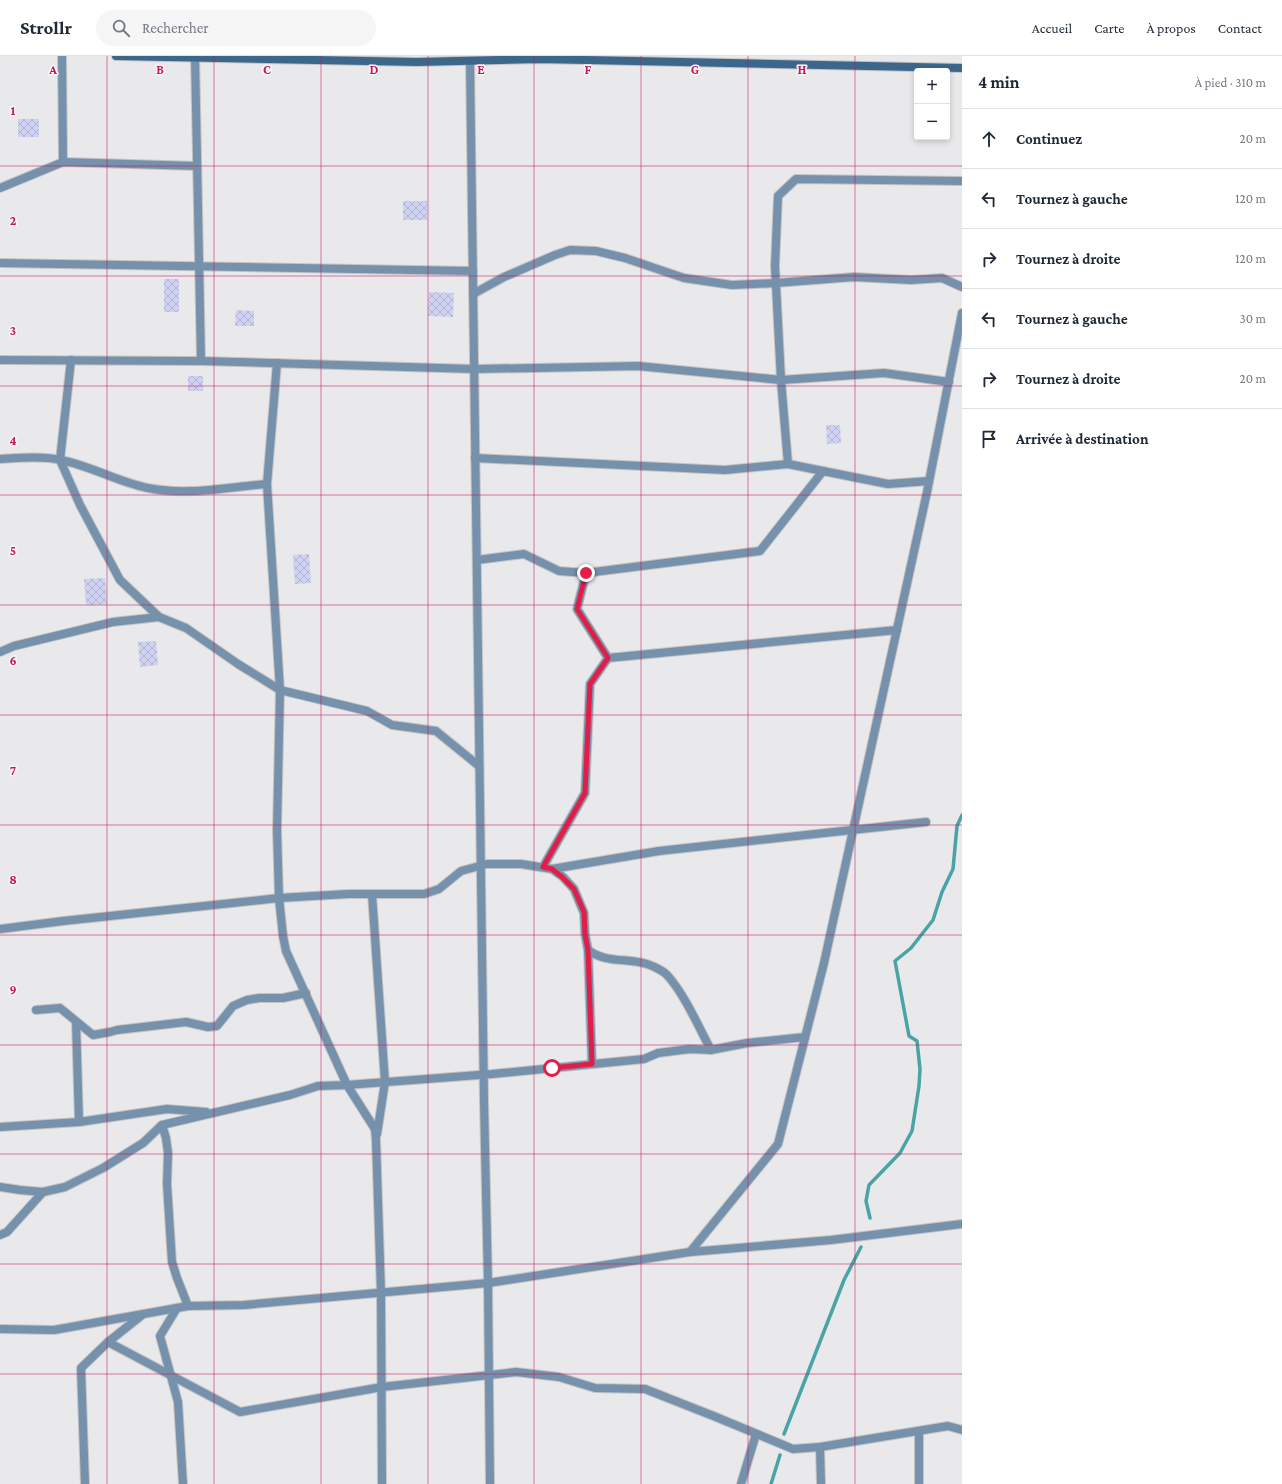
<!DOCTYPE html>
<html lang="fr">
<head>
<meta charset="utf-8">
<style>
	:root { --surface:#fff; --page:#f6f6f7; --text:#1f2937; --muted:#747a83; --line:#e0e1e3 }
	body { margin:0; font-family:"Crimson Pro",serif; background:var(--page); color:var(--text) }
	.controls { position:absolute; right:12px; top:12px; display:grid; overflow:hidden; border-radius:4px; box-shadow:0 2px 6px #0003 }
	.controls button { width:36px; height:36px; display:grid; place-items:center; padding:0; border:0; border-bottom:1px solid var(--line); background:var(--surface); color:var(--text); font:20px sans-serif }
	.stop { position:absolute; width:12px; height:12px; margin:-9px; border:3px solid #e11d48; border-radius:50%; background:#fff }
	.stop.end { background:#e11d48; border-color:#fff; box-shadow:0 1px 4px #0008 }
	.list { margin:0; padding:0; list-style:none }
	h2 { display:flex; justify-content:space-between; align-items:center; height:52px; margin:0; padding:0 16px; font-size:17px }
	h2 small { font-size:13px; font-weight:400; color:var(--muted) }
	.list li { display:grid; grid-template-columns:26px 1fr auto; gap:12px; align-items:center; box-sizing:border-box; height:60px; padding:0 16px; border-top:1px solid var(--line) }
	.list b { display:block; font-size:15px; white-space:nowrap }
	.list em { font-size:13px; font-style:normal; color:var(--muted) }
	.icon { flex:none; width:22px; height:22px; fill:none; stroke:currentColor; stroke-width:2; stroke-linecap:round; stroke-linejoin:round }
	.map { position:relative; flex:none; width:962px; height:1428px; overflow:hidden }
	header { display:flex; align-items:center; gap:24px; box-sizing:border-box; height:56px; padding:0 20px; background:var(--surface); border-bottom:1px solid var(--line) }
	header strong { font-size:19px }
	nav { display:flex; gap:22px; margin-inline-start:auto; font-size:14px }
	.search { width:280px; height:36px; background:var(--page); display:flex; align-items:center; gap:10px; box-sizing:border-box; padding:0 14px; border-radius:22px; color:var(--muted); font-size:15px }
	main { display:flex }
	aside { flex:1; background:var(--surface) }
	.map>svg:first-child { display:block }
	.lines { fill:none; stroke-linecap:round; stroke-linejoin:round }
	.stream { stroke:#4aa3a4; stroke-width:3.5 }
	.building { fill:url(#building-cross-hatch) }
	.street-casing { stroke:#c4c4c7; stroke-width:10 }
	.secondary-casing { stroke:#c4c4c7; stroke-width:10 }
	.street { stroke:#7691ab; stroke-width:8 }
	.secondary { stroke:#3d668b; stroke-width:8 }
	.route { stroke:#e11d48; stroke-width:5 }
	.grid { fill:none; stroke:#c2185b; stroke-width:1; stroke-opacity:0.55 }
	.grid-label { font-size:13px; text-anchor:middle; font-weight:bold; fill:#c2185b; stroke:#f6f6f9; stroke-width:3; stroke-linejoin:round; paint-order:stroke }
</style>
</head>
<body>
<header>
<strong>Strollr</strong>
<div class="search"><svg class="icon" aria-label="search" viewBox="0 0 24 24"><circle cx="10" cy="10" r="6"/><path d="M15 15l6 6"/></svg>Rechercher</div>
<nav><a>Accueil</a><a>Carte</a><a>À propos</a><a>Contact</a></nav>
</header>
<main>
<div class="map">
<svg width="962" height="1428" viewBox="0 0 962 1428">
	<defs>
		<pattern id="building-cross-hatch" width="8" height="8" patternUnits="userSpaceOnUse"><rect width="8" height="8" fill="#cfd2f2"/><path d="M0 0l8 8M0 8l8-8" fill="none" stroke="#b2b5d0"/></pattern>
	</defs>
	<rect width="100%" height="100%" fill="#e9e9ec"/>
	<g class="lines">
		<g class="stream">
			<polyline points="870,1162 866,1145 869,1129 900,1097 912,1075 919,1030 920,1013 917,985 909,980 895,905 911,892 933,864 942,836 953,813 957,770 962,759"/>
			<polyline points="784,1378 844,1224 861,1191"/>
			<polyline points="771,1428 780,1399"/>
		</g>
	</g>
	<g class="building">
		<rect x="18" y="63" width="21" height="18"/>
		<rect x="403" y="145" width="24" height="19"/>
		<rect x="164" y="223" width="15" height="33"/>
		<polygon points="429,236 454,237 453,261 428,260"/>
		<polygon points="236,254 254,255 254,270 235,270"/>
		<rect x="188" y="320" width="15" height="15"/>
		<polygon points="826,369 840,369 841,387 827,388"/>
		<polygon points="309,498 311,527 295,528 293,499"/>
		<polygon points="105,522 107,548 86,549 84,523"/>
		<polygon points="156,585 158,609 140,611 138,586"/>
	</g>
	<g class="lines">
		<g class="street-casing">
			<g id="street">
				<polyline points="62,0 63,106"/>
				<polyline points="195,0 201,305"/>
				<polyline points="470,5 484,1045 488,1227 490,1428"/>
				<polyline points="0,132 63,106 197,110"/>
				<polyline points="0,207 473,215"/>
				<polyline points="473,238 504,221 555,199 570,194 596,195 625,202 684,222 732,229 776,227 854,221 911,224 942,222 962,231"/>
				<polyline points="0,304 201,305 474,313 638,310 781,324 884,317 949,326"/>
				<polyline points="71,304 60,404 80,449 120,524 159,561 186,572 238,608 280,634 367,655 392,669 436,675 479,710"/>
				<polyline points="277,307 267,428 280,634 277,774 279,842 283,880 286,895 347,1029 375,1073 376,1084 381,1237 382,1428"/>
				<polyline points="475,402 725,414 788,408 888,428 929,425"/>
				<path d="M 0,403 C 20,402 41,400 61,404 C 91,410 118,426 148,432 C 188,440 227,431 267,428"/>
				<polyline points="788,408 781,324 775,210 778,140 796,123 962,125"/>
				<polyline points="477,504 524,498 559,515 586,517 760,495 823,415"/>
				<polyline points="0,596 14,590 113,566 159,561"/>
				<polyline points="608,602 897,574"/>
				<polyline points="543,811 585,737 590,628 608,602 577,553 586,517"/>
				<polyline points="552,813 563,821 574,833 584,857 585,878 588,894 592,1008"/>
				<polyline points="372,838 385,1026 377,1078"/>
				<polyline points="0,873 63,865 279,842 348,838 424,838 439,833 461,815 487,808 521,808 552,813 659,795 926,766"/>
				<path d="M 588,894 C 605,907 627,902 647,908 C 653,910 664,915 668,920 C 686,941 698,970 711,994"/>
				<polyline points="36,954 60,952 93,979 110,976 117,974 186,966 208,971 217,970 233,950 247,944 259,942 283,942 306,937"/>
				<polyline points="76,966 79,1066"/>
				<polyline points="162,1069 166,1082 168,1097 167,1128 172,1206 177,1222 188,1250"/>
				<polyline points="0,1071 79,1066 167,1053 206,1056"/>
				<polyline points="0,1131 20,1134 43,1136 65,1131 103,1112 143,1087 162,1069 290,1039 318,1030 347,1029 492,1018 644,1003 658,997 690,993 711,994 747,987 805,981"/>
				<polyline points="0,1179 7,1176 43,1136"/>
				<polyline points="690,1196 778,1088 824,907 927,436 962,257"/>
				<polyline points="177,1252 160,1280 178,1346 183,1428"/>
				<polyline points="0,1273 54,1274 188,1250 244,1249 488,1227 690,1196 831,1184 962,1168"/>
				<polyline points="108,1286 240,1356 382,1331 516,1316 559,1321 595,1332 645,1333 716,1361 793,1393 820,1391 948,1370 962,1374"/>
				<polyline points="919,1375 919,1428"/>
				<polyline points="820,1391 821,1428"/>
				<polyline points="85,1428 81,1312 108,1286 142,1259"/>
				<polyline points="741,1428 756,1378"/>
			</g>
		</g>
		<g class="secondary-casing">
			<polyline id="secondary" points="116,0 417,6 539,3 962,12"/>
		</g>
		<use href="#street" class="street"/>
		<use href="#secondary" class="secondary"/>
	</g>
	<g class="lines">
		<polyline class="route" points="552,1012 592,1008 588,894 585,878 584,856 574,833 562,821 552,813 543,811 585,737 590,628 608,602 577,553 586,517"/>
	</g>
	<path class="grid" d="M 107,0 L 107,1428M 214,0 L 214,1428M 321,0 L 321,1428M 428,0 L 428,1428M 534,0 L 534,1428M 641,0 L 641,1428M 748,0 L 748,1428M 855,0 L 855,1428M 0,110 L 962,110M 0,220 L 962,220M 0,330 L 962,330M 0,439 L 962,439M 0,549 L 962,549M 0,659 L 962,659M 0,769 L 962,769M 0,879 L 962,879M 0,989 L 962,989M 0,1098 L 962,1098M 0,1208 L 962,1208M 0,1318 L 962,1318"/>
	<g class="grid-label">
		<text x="53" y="18">A</text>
		<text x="160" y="18">B</text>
		<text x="267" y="18">C</text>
		<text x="374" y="18">D</text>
		<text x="481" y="18">E</text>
		<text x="588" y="18">F</text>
		<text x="695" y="18">G</text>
		<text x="802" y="18">H</text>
		<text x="13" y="59">1</text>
		<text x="13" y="169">2</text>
		<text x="13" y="279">3</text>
		<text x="13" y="389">4</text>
		<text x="13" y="499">5</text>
		<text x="13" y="609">6</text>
		<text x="13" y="719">7</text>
		<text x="13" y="828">8</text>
		<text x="13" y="938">9</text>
	</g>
</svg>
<div class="controls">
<button>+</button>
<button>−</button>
</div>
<div class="stop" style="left:552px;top:1012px"></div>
<div class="stop end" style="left:586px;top:517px"></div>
</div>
<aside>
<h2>4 min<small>À pied · 310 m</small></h2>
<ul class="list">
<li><svg class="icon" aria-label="ahead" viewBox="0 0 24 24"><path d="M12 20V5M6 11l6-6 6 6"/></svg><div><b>Continuez</b></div><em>20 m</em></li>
<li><svg class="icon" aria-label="left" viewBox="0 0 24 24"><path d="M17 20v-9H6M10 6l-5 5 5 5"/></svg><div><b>Tournez à gauche</b></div><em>120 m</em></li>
<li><svg class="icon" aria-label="right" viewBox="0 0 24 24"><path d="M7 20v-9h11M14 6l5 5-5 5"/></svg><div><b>Tournez à droite</b></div><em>120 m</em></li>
<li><svg class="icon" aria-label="left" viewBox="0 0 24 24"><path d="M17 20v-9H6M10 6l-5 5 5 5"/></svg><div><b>Tournez à gauche</b></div><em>30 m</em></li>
<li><svg class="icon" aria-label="right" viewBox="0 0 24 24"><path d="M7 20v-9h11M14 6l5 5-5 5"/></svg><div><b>Tournez à droite</b></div><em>20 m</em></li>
<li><svg class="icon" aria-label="arrive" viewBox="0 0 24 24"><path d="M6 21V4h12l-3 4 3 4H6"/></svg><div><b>Arrivée à destination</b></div></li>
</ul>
</aside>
</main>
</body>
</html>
